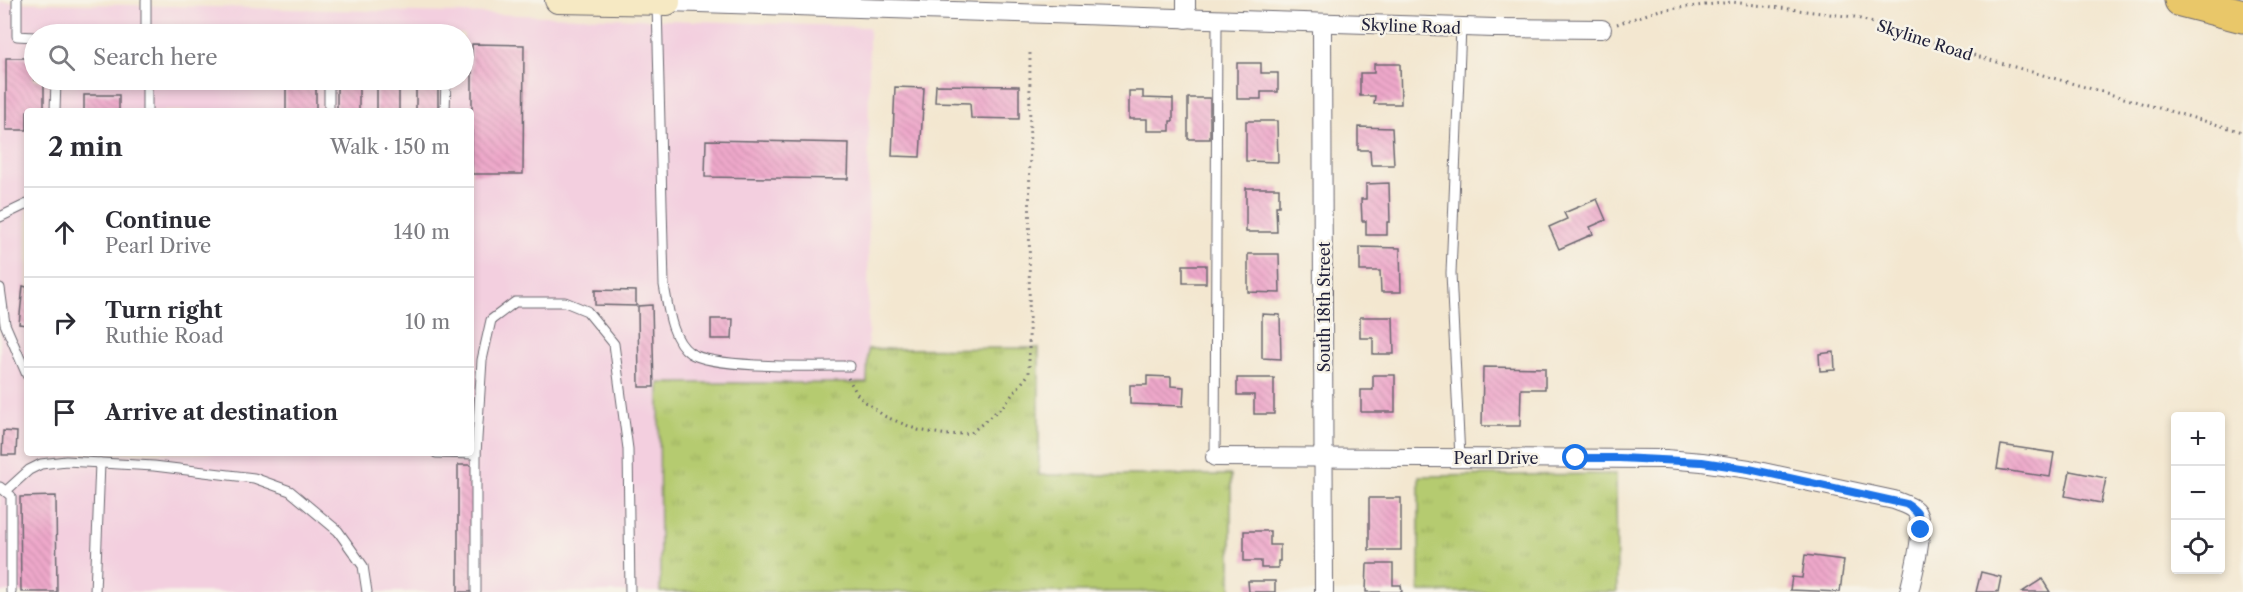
<!DOCTYPE html>
<html lang="en">
<head>
<meta charset="utf-8">
<style>
	:root { --surface:#fff; --page:#f7f7f7; --text:#2b2b33; --muted:#7c7c81; --line:#e1e1e2 }
	body { margin:0; font-family:"Libre Caslon Text",serif; background:var(--page); color:var(--text) }
	.controls { position:absolute; right:18px; bottom:18px; display:grid; overflow:hidden; border-radius:6px; box-shadow:0 3px 9px #0003 }
	.controls button { width:54px; height:54px; display:grid; place-items:center; padding:0; border:0; border-bottom:2px solid var(--line); background:var(--surface); color:var(--text); font:30px sans-serif }
	.stop { position:absolute; width:18px; height:18px; margin:-14px; border:4px solid #1a73e8; border-radius:50%; background:#fff }
	.stop.end { background:#1a73e8; border-color:#fff; box-shadow:0 2px 6px #0008 }
	.list { margin:0; padding:0; list-style:none }
	h2 { display:flex; justify-content:space-between; align-items:center; height:78px; margin:0; padding:0 24px; font-size:26px }
	h2 small { font-size:20px; font-weight:400; color:var(--muted) }
	.list li { display:grid; grid-template-columns:39px 1fr auto; gap:18px; align-items:center; box-sizing:border-box; height:90px; padding:0 24px; border-top:2px solid var(--line) }
	.list b { display:block; font-size:22px; white-space:nowrap }
	.list p { margin:0; font-size:20px; white-space:nowrap; color:var(--muted) }
	.list em { font-size:20px; font-style:normal; color:var(--muted) }
	.icon { flex:none; width:33px; height:33px; fill:none; stroke:currentColor; stroke-width:2; stroke-linecap:round; stroke-linejoin:round }
	.map { position:relative; flex:none; width:2243px; height:592px; overflow:hidden }
	.search { position:absolute; background:var(--surface); box-shadow:0 3px 9px #0003; left:24px; top:24px; width:450px; height:66px; display:flex; align-items:center; gap:15px; box-sizing:border-box; padding:0 21px; border-radius:33px; color:var(--muted); font-size:22px }
	.panel { position:absolute; background:var(--surface); box-shadow:0 3px 9px #0003; left:24px; top:108px; width:450px; height:348px; border-radius:6px }
	.map>svg:first-child { display:block }
	.built { fill:#f3cfdf; fill-rule:evenodd }
	.grass { fill:url(#grass-tufts); stroke:#6c7655; stroke-width:1.5 }
	.building { fill:url(#building-back-hatch) }
	.lines { fill:none; stroke-linecap:round; stroke-linejoin:round }
	.lane-casing { stroke:#6b676f; stroke-width:11 }
	.street-casing { stroke:#6b676f; stroke-width:20 }
	.secondary-casing { stroke:#6b676f; stroke-width:28 }
	.highway-casing { stroke:#6b676f; stroke-width:35 }
	.path { stroke:#6b676f; stroke-width:3; stroke-dasharray:1.5 4.5; stroke-linecap:butt }
	.lane { stroke:#fff; stroke-width:9 }
	.street { stroke:#fff; stroke-width:18 }
	.secondary { stroke:#f6e9c3; stroke-width:26 }
	.highway { stroke:#e9c769; stroke-width:33 }
	.route { stroke:#1a73e8; stroke-width:8 }
	.labels { text-anchor:middle; dominant-baseline:central; stroke-width:5; stroke-linejoin:round; paint-order:stroke }
	.street-label { font-size:16px; fill:#22223b; stroke:#f7f3e8 }
</style>
</head>
<body>
<div class="map">
<svg width="2243" height="592" viewBox="0 0 2243 592">
	<defs>
		<pattern id="grass-tufts" width="24" height="20" patternUnits="userSpaceOnUse" patternTransform="scale(1.5)"><rect width="24" height="20" fill="#b5cb6f"/><path d="M3 7l-1-3M5 7V3M7 7l1-3M15 17l-1-3M17 17v-4M19 17l1-3" fill="none" stroke="#9bae61"/></pattern>
		<pattern id="building-back-hatch" width="6" height="6" patternUnits="userSpaceOnUse" patternTransform="scale(1.5)"><rect width="6" height="6" fill="#eea8ca"/><path d="M-1 5l2 2M0 0l6 6M5-1l2 2" fill="none" stroke="#cc90ae"/></pattern>
	</defs>
	<rect width="100%" height="100%" fill="#f7f3e8"/>
	<filter id="ink" filterUnits="userSpaceOnUse"><feTurbulence type="fractalNoise" baseFrequency=".0167" numOctaves="2"/><feDisplacementMap in="SourceGraphic" scale="12" xChannelSelector="R" yChannelSelector="G"/><feConvolveMatrix kernelMatrix="1 2 1 2 8 2 1 2 1" color-interpolation-filters="sRGB"/></filter>
	<filter id="wash" filterUnits="userSpaceOnUse"><feTurbulence type="fractalNoise" baseFrequency=".008" numOctaves="4" result="noise"/><feDisplacementMap in="SourceGraphic" scale="24" xChannelSelector="R" yChannelSelector="G"/><feGaussianBlur stdDeviation="1.35" result="paint"/><feColorMatrix in="noise" values="0 0 0 0 0 0 0 0 0 0 0 0 0 0 0 0 0 1.4 0 .05"/><feComposite in="paint" operator="in"/></filter>
	<g filter="url(#wash)">
		<rect width="100%" height="100%" fill="#f3e7d0"/>
		<path class="built" d="M 0,2 L 460,13 L 869,27 L 868,383 L 659,383 L 660,592 L 0,592 ZM 34,34 L 464,34 L 464,80 L 34,80 ZM 27,111 L 471,111 L 471,453 L 27,453 Z"/>
		<g class="grass">
			<polygon points="1039,348 1039,475 1231,475 1231,592 660,592 659,383 867,383 868,349"/>
			<polygon points="1616,474 1617,592 1419,592 1419,476"/>
		</g>
		<g id="blocks">
			<g class="building">
				<polygon points="472,44 524,45 523,174 472,174"/>
				<polygon points="6,58 34,58 34,80 44,80 44,111 27,111 27,130 6,130"/>
				<polygon points="1237,63 1261,63 1261,73 1278,73 1278,92 1261,92 1261,99 1237,99"/>
				<polygon points="1374,64 1400,64 1401,104 1374,104 1375,96 1360,96 1360,73 1374,73"/>
				<rect x="286" y="83" width="30" height="28"/>
				<rect x="337" y="83" width="22" height="28"/>
				<rect x="377" y="83" width="22" height="28"/>
				<rect x="416" y="83" width="22" height="28"/>
				<polygon points="936,85 1019,86 1019,119 971,118 970,103 935,102"/>
				<polygon points="895,87 924,88 920,157 892,156"/>
				<polygon points="1129,91 1143,91 1143,98 1173,99 1173,121 1170,121 1170,131 1147,131 1147,119 1129,119"/>
				<rect x="84" y="95" width="35" height="16"/>
				<rect x="1188" y="98" width="22" height="41"/>
				<polygon points="1246,121 1277,121 1278,162 1246,161"/>
				<polygon points="1358,127 1392,128 1394,165 1371,165 1370,150 1358,150"/>
				<polygon points="706,140 849,143 848,179 705,177"/>
				<polygon points="1389,183 1390,222 1387,222 1387,235 1366,235 1366,221 1362,221 1361,199 1366,199 1366,184"/>
				<polygon points="1246,188 1279,188 1279,206 1276,206 1277,232 1246,232"/>
				<polygon points="1597,199 1606,220 1590,227 1593,234 1559,249 1549,227 1567,219 1564,213"/>
				<polygon points="1360,247 1400,248 1401,292 1381,292 1380,271 1360,271"/>
				<polygon points="1248,254 1279,254 1280,293 1248,292"/>
				<rect x="1183" y="265" width="23" height="18"/>
				<polygon points="23,286 27,287 27,325 19,324"/>
				<polygon points="595,290 636,291 636,306 595,305"/>
				<polygon points="652,305 654,387 639,387 638,306"/>
				<polygon points="1262,314 1280,315 1281,359 1262,358"/>
				<polygon points="1360,317 1393,317 1394,354 1373,354 1373,338 1360,338"/>
				<polygon points="711,319 733,319 732,339 711,339"/>
				<polygon points="1834,352 1835,370 1820,371 1819,354"/>
				<polygon points="1483,367 1545,368 1545,389 1521,389 1520,426 1482,426"/>
				<polygon points="1373,375 1395,375 1395,412 1361,412 1361,390 1373,390"/>
				<polygon points="1147,376 1171,377 1171,386 1184,387 1183,406 1130,404 1130,385 1147,385"/>
				<polygon points="1237,378 1274,378 1274,414 1254,414 1254,395 1237,395"/>
				<polygon points="3,431 17,432 16,455 2,455"/>
				<polygon points="2001,445 2054,453 2050,477 1997,469"/>
				<rect x="458" y="465" width="15" height="127"/>
				<polygon points="2070,471 2106,478 2101,503 2065,496"/>
				<polygon points="56,496 57,592 21,592 20,497"/>
				<rect x="1369" y="498" width="32" height="52"/>
				<polygon points="1244,531 1270,531 1270,545 1280,545 1280,561 1278,561 1278,568 1261,568 1261,561 1244,561"/>
				<polygon points="1805,555 1844,560 1840,592 1790,590 1792,577 1802,578"/>
				<polygon points="1367,564 1393,564 1393,585 1401,585 1402,592 1366,592"/>
				<polygon points="1981,572 2001,577 1998,592 1976,592"/>
				<polygon points="2042,579 2050,592 2022,592"/>
				<polygon points="1248,581 1275,581 1275,592 1249,592"/>
			</g>
		</g>
	</g>
	<g filter="url(#ink)">
		<use href="#blocks" fill-opacity="0" stroke="#6b676f" stroke-width="1.5"/>
		<g class="lines">
			<g class="lane-casing">
				<g id="lane">
					<polyline points="17,0 17,36 34,37"/>
					<polyline points="146,0 146,34"/>
					<path d="M 657,4 L 664,285 C 668,306 671,340 690,353 C 715,369 817,366 850,366"/>
					<polyline points="147,80 147,111"/>
					<polyline points="329,80 329,111"/>
					<polyline points="55,111 56,80"/>
					<polyline points="445,111 446,80"/>
					<polyline points="0,217 27,204"/>
					<polyline points="0,288 5,324 27,375"/>
					<polyline points="436,453 476,454"/>
					<polyline points="1215,457 1217,20"/>
					<polyline points="1460,458 1451,273 1461,27"/>
					<polyline points="0,487 11,496 11,592"/>
					<polyline points="6,491 29,470 41,464 66,461 154,466 254,478 290,491 338,531 363,566 367,592"/>
					<polyline points="95,592 100,463"/>
					<polyline points="476,592 476,454 482,360 491,320 515,302 565,302 587,311 614,344 628,449 630,592"/>
				</g>
			</g>
			<g class="street-casing">
				<g id="street">
					<polyline points="667,2 1495,28 1602,29"/>
					<polyline points="1186,19 1186,0"/>
					<polyline points="1322,23 1324,592"/>
					<path d="M 1215,457 L 1666,459 L 1702,462 L 1749,469 L 1894,500 C 1901,503 1910,505 1915,510 C 1928,523 1913,574 1909,592"/>
				</g>
			</g>
			<g class="secondary-casing">
				<polyline id="secondary" points="558,0 667,2 667,0"/>
			</g>
			<g class="highway-casing">
				<polyline id="highway" points="2181,0 2243,16"/>
			</g>
			<g class="path">
				<polyline points="1617,24 1660,10 1732,2 1854,17 1983,58 2243,132"/>
				<polyline points="848,378 859,397 884,416 918,430 947,435 971,433 1003,406 1029,374 1030,50"/>
			</g>
			<use href="#lane" class="lane"/>
			<use href="#street" class="street"/>
			<use href="#secondary" class="secondary"/>
			<use href="#highway" class="highway"/>
		</g>
	</g>
	<g class="lines" filter="url(#ink)">
		<path class="route" d="M 1576,458 L 1619,458 L 1702,462 L 1749,469 L 1906,504 C 1918,511 1921,517 1921,530"/>
	</g>
	<g class="labels">
		<g class="street-label">
			<text transform="translate(1411 26) rotate(2)">Skyline Road</text>
			<text transform="translate(1925 40) rotate(18)">Skyline Road</text>
			<text transform="translate(1324 307) rotate(-90)">South 18th Street</text>
			<text x="1496" y="458">Pearl Drive</text>
		</g>
	</g>
</svg>
<div class="controls">
<button>+</button>
<button>−</button>
<button><svg class="icon" aria-label="locate" viewBox="0 0 24 24"><circle cx="12" cy="12" r="6"/><path d="M12 2v4M12 18v4M2 12h4M18 12h4"/></svg></button>
</div>
<div class="stop" style="left:1576px;top:458px"></div>
<div class="stop end" style="left:1921px;top:530px"></div>
<div class="search"><svg class="icon" aria-label="search" viewBox="0 0 24 24"><circle cx="10" cy="10" r="6"/><path d="M15 15l6 6"/></svg>Search here</div>
<section class="panel">
<h2>2 min<small>Walk · 150 m</small></h2>
<ul class="list">
<li><svg class="icon" aria-label="ahead" viewBox="0 0 24 24"><path d="M12 20V5M6 11l6-6 6 6"/></svg><div><b>Continue</b><p>Pearl Drive</p></div><em>140 m</em></li>
<li><svg class="icon" aria-label="right" viewBox="0 0 24 24"><path d="M7 20v-9h11M14 6l5 5-5 5"/></svg><div><b>Turn right</b><p>Ruthie Road</p></div><em>10 m</em></li>
<li><svg class="icon" aria-label="arrive" viewBox="0 0 24 24"><path d="M6 21V4h12l-3 4 3 4H6"/></svg><div><b>Arrive at destination</b></div></li>
</ul>
</section>
</div>
</body>
</html>
